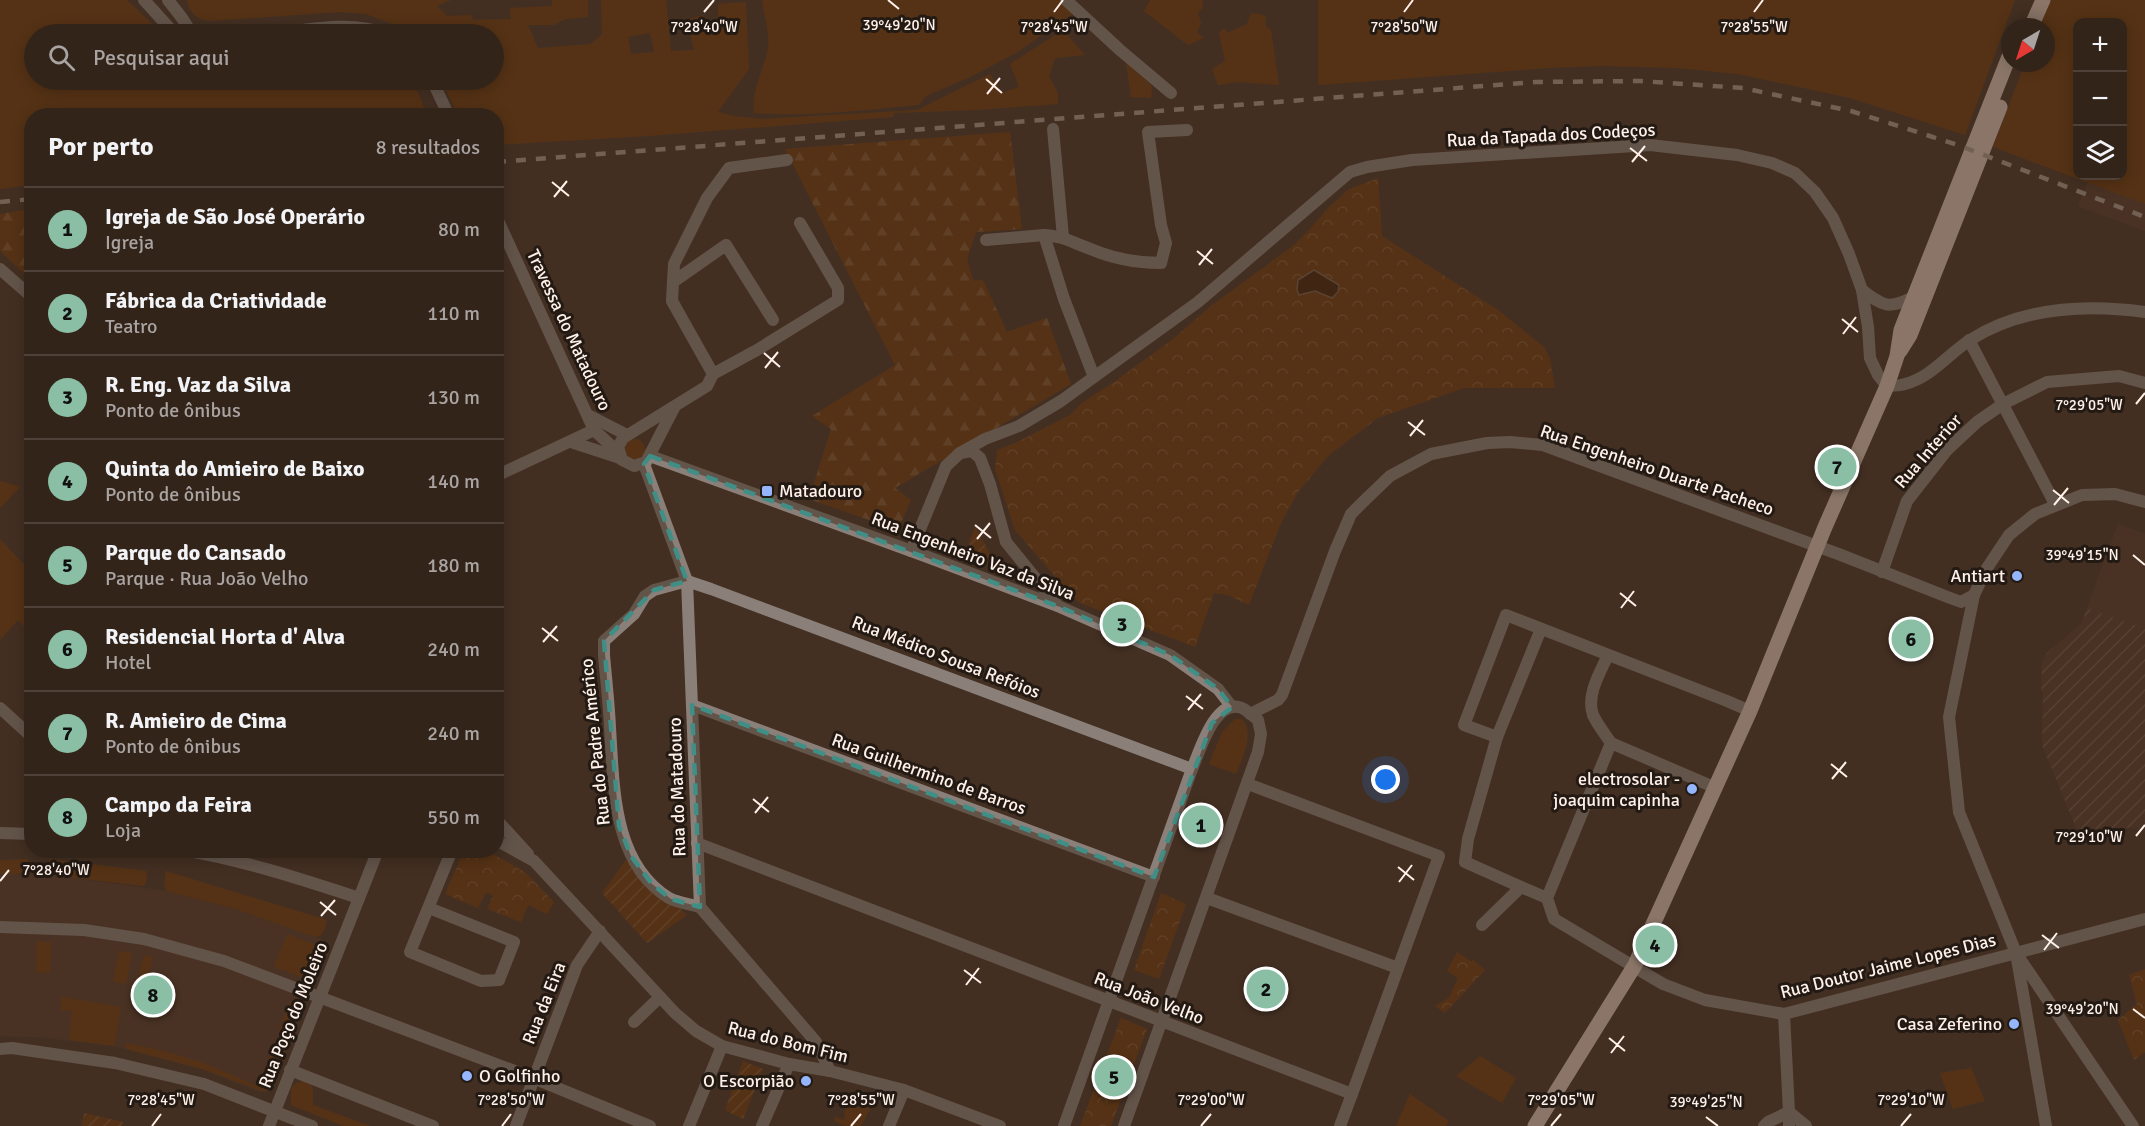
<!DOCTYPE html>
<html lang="pt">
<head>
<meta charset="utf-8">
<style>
	:root { --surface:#33241a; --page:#3e3027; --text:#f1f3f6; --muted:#a9a4a2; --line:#4e4139; --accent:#8abfa5 }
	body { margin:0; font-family:Signika,sans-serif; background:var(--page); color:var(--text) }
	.controls { position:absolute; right:18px; top:18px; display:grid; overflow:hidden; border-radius:12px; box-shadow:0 3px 15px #0003 }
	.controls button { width:54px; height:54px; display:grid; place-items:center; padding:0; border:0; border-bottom:2px solid var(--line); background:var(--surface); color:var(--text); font:30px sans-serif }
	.compass { position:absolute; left:2001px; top:18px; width:54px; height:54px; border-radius:50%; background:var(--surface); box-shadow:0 3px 15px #0003; rotate:219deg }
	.you { position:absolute; left:1386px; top:780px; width:21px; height:21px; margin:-15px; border:4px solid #fff; border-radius:50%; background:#1a73e8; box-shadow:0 0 0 9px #1a73e833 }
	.badge { display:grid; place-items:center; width:39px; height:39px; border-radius:50%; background:var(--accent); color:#111; font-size:20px; font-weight:700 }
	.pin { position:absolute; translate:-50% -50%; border:3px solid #fff; box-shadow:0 2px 6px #0006 }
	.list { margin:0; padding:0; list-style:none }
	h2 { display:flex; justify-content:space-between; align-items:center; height:78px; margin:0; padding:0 24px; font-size:26px }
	h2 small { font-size:20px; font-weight:400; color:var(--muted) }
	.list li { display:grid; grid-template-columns:39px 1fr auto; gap:18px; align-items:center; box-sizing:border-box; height:84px; padding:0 24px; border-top:2px solid var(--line) }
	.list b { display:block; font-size:22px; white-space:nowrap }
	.list p { margin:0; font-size:20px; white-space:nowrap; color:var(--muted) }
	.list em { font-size:20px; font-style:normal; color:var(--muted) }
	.icon { flex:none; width:33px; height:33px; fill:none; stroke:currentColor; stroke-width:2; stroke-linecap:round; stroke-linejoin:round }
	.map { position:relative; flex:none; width:2145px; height:1126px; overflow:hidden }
	.search { position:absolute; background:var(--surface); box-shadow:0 3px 15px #0003; left:24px; top:24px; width:480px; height:66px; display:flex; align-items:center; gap:15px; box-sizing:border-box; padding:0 21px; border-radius:33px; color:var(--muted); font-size:22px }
	.panel { position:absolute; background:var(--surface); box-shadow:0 3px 15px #0003; left:24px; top:108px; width:480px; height:750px; border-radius:24px }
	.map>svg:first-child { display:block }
	.built { fill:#513725 }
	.industrial { fill:url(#industrial-furrows) }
	.grass { fill:#6c3606; fill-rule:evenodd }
	.forest { fill:url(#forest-firs) }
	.park { fill:url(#park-crowns) }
	.garden { fill:url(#garden-furrows) }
	.water { fill:#3c1900; stroke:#765a46; stroke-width:1.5 }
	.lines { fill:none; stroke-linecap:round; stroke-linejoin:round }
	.street { stroke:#8b8079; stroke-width:12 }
	.primary { stroke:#e1cbbd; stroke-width:15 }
	.rail { stroke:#ac9c92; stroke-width:4.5; stroke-dasharray:10 10; stroke-linecap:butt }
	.marked { fill:none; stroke:#3f8f87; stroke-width:4.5; stroke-dasharray:12 8; stroke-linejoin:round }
	.ticks { fill:none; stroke:#fff1e9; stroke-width:2 }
	.poi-dot { fill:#95b6fd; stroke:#231a14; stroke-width:2 }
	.labels { text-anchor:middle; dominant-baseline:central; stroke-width:6; stroke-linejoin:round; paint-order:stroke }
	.street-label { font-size:18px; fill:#fff1e9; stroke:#231a14 }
	.poi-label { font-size:18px; fill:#fff1e9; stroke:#231a14; text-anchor:end }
	.ticks-label { font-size:15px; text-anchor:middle; fill:#fff1e9; stroke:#231a14; stroke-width:6; stroke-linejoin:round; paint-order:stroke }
</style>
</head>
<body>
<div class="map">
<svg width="2145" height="1126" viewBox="0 0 2145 1126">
	<defs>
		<pattern id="industrial-furrows" width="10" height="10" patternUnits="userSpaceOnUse" patternTransform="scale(1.5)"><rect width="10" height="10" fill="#513725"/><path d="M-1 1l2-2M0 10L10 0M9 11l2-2" fill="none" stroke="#6b5445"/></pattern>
		<pattern id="forest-firs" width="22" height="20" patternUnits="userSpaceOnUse" patternTransform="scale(1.5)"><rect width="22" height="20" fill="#6c3606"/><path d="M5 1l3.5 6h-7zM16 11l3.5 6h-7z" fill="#82542a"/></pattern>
		<pattern id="park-crowns" width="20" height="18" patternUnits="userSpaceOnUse" patternTransform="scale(1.5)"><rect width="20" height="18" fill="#6c3606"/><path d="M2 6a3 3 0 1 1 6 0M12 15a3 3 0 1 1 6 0" fill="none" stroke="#82542a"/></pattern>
		<pattern id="garden-furrows" width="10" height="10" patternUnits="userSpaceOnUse" patternTransform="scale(1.5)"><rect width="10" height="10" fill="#6c3606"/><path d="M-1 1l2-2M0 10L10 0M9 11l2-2" fill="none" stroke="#82542a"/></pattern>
	</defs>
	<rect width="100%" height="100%" fill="#443023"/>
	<g class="built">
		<polygon points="2090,176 2145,194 2145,231 2078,206"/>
		<polygon points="2118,524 2145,534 2145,629 2087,608"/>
		<polygon points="0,874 51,875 166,891 236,909 326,941 270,1090 265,1092 257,1091 202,1069 114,1046 40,1037 0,1036"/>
	</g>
	<polygon class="industrial" points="2087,608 2145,629 2145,827 2077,830 2042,745 2043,692 2041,690 2042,664 2046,654 2081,624"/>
	<g class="grass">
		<polygon points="0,0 127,0 163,34 34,34 34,80 413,80 427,115 32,116 31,185 0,189"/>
		<path d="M 187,0 L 451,0 L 437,6 L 447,16 L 472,15 L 473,20 L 511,19 L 510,8 L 552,6 L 552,0 L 588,0 L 588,17 L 565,19 L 554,25 L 528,25 L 538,48 L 591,44 L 602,34 L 601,0 L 666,0 L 671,51 L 694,50 L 687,20 L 703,15 L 711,32 L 718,24 L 718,4 L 746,2 L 749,69 L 718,112 L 734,116 L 761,119 L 917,110 L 990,74 L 1002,93 L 1019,87 L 1010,64 L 1063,30 L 1085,55 L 1055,58 L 1049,76 L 1058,93 L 1058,104 L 975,110 L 894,113 L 893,117 L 648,136 L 497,145 L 496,116 L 458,115 L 441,80 L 494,80 L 494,34 L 407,34 L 390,23 L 366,14 L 340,12 L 209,21 C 197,19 189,13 187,0 ZM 650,33 L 654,52 L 631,54 L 628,37 Z"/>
		<path d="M 762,0 L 1066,0 L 1077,11 L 1016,53 L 970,77 L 926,96 L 919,105 C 865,110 809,117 754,113 C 751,89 764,71 768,48 C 770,34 764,15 762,0 Z"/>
		<polygon points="1150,0 1203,0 1202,9 1198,13 1201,23 1197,32 1204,38 1188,45 1144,11"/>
		<polygon points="1318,0 2015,0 1965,135 1850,98 1738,74 1677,68 1603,66 1548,68 1318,85"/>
		<path d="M 2051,0 L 2145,0 L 2145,204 L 1993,147 L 2025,63 L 2046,63 L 2046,27 L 2039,27 ZM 2078,22 L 2122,22 L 2122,176 L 2078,176 Z"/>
		<polygon points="1251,13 1265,15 1266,27 1271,30 1279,85 1238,82 1218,85 1212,69 1225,61 1219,33 1224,28 1227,33 1247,24"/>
		<polygon points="1126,63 1152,86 1151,98 1131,97"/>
		<circle cx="635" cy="449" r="10"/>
		<polygon points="0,481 20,487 0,508"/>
		<polygon points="0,539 32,573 31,634 18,620 0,640"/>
		<path d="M 1235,719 L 1241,719 C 1256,731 1242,759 1236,774 L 1209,764 L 1222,732 Z"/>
		<path d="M 28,859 C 30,877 13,874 0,874 L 0,860 Z"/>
		<polygon points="49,859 147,871 146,882 143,886 51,875 49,869"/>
		<path d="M 166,871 L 327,920 C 325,928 324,937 315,937 L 236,909 L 166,891 L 164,883 Z"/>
		<polygon points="287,934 324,948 313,977 305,978 274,967"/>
		<polygon points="37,941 51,942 50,973 36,972"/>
		<polygon points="119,951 132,953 126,984 113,981"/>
		<polygon points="144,955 153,957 145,987 136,985"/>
		<polygon points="62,997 121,1007 114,1046 69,1040 72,1011 60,1010"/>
		<polygon points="290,1002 296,1004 300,1012 290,1036 278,1033"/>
		<polygon points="277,1038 288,1042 270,1090 265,1092 202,1069 126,1049 126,1043 164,1051 204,1063 258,1086"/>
		<polygon points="1480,1056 1516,1078 1502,1103 1456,1076"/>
		<polygon points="1971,1068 1985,1101 1953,1109 1940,1073"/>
		<polygon points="303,1081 311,1084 313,1091 313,1105 370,1126 343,1126 291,1105 291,1088 296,1083"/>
		<polygon points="1410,1094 1449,1121 1446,1126 1396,1126"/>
		<polygon points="847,1100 871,1107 861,1126 846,1126 834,1121 835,1117 844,1120"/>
	</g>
	<g class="forest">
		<polygon points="1010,132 1022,229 976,232 967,258 973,280 983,280 1007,332 1047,318 1071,384 895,488 911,500 898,530 809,499 831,429 812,416 895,365 785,149"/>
		<polygon points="31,209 32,209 31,280 0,251 0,214"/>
	</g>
	<g class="park">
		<polygon points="1378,178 1382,236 1498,310 1544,347 1550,359 1555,388 1464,388 1378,418 1329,455 1298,492 1281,523 1249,605 1228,595 1214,593 1195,647 1080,603 1073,597 1015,530 995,469 997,450 1015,443 1070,415 1082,403 1117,380 1173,339 1211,306 1294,245 1311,228 1328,208 1349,189"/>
		<polygon points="464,851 488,851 526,873 554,902 547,914 528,905 521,922 487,909 493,896 486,892 478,908 445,894"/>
		<polygon points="1161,893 1186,904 1159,979 1134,970"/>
		<polygon points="1457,952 1472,962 1472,959 1485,970 1445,1013 1435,1006 1449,998 1458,978 1447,971"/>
		<polygon points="2145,969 2145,1052 2134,1060 2118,1020 2137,1004 2129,975"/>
		<polygon points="1121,1018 1147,1029 1111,1126 1080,1126"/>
	</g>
	<g class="garden">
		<polygon points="975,527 998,568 964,556"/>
		<polygon points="626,860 687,915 647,943 602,893"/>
		<polygon points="743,1061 763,1069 743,1119 725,1110"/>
		<polygon points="84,1113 123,1122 121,1126 82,1126"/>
	</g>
	<polygon class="water" points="1314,270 1339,285 1338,292 1332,298 1315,291 1299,295 1297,290 1298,280"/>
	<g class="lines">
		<g class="street">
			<polyline points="144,0 173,32 191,34"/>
			<polyline points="168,0 182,18 192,34"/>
			<polyline points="1066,0 1120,50 1171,93"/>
			<path d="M 270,34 C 309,30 349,20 387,34"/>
			<polyline points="432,80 449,116"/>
			<polyline points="1053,129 1063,237"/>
			<polyline points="496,216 594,430 618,452"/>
			<polyline points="986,240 1044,235"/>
			<polyline points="0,269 32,297"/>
			<polyline points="673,282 726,245 773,320"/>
			<path d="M 1862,290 C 1883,306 1889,310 1913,297"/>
			<polyline points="1969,340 2055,504"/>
			<polyline points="713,374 757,350 838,300 838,288 800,223"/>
			<path d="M 1094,377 L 1198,302 L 1350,172 L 1367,167 L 1412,160 L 1650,145 L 1737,155 L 1772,163 L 1795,173 L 1815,192 L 1833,218 L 1849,254 L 1862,290 L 1868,327 L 1870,358 L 1878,375 L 1887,386 C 1893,385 1900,386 1905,384 C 1932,377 1948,354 1970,340 C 2022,307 2086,304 2145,312"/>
			<polyline points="675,406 646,462 634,466 622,460 618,447 623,438 707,386 713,374 672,301 674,264 707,198 729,168 787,160"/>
			<polyline points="588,415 627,435"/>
			<polyline points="571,442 620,458"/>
			<path d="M 960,453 L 985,439 L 1019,426 L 1061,401 L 1094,377 L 1064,299 L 1044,235 C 1065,237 1069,241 1088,248 C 1111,258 1136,263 1161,263 L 1166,243 L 1161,225 L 1148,132 L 1187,130"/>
			<polyline points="650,456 925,556 1060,607 1170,655 1218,689 1232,707"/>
			<polyline points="644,464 687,581 700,907 816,1042 830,1071"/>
			<polyline points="496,476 594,430"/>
			<polyline points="911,551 946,466 960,453 972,451 980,458 990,484 1006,542 1058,606"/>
			<polyline points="1882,572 1907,501 1947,450 1977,422 2003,404 2047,382 2119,376 2145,383"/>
			<polyline points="687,581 711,589 1192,769"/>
			<path d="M 687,581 L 654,590 L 645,596 L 634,614 L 604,641 L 604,655 C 606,679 609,704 610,728 C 614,786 612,863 669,898 C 678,903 690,904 700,907"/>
			<polyline points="1541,629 1497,737 1464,725 1506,615 1727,701 1750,711"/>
			<path d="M 1608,655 C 1600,673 1586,695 1593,715 C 1597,724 1605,734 1611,743 L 1547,898 L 1554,919 L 1663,984 L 1705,1000 L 1784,1014 L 2145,919"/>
			<polyline points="692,705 1154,877"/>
			<polyline points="0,708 32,737"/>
			<polyline points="1250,714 1278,700 1282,695 1335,551 1351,514 1363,502 1390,476 1431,454 1487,443 1510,442 1543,445 1841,555 1945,596 1961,602 1974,595"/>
			<polyline points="1497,737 1468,839 1465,862 1521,887"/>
			<polyline points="1611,743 1716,788"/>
			<polyline points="496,819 528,854"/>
			<polyline points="0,833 32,834"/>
			<polyline points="496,840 534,861 675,1013 696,1031 722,1046 789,1064 830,1071 904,1090 1000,1126"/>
			<polyline points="697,843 1352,1094 1439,856 1248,784"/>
			<path d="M 183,850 C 243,860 301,879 359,898"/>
			<polyline points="1207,898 1398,968"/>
			<polyline points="429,908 514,942 499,980 481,981 410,952 452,850"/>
			<polyline points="1482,925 1521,887 1547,898"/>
			<polyline points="0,927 84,930 144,939 224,961 533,1078 650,1126"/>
			<polyline points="2018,956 2133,1126"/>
			<polyline points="1784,1014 1789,1112 1806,1126"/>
			<polyline points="634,1022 660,997"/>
			<polyline points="0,1049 12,1048 115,1063 204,1084 312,1126"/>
			<polyline points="290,1070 433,1126"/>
			<polyline points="269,1126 378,850"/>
			<polyline points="516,1126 577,965 600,931"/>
			<polyline points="689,1126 722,1046"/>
			<polyline points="762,1126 789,1064"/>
			<polyline points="889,1126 904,1090"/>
			<path d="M 1064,1126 L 1192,769 C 1200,751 1215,697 1242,708 C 1248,711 1253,716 1258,720 L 1261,734 L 1258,752 L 1124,1126"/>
			<polyline points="1340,1126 1352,1094"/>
			<polyline points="1764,1126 1768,1122 1789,1112 1789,1126"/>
			<polyline points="2046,1126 2016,953 1959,812 1949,717 1974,595 1987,568 2009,535 2035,514 2082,495 2115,494 2145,502"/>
		</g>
		<g class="primary">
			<polyline points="2031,27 2043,0"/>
			<polyline points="1900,351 1910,335 2000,107"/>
			<polyline points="1535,1126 1635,965 1645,942 1750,711 1825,527 1887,386 1897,356 1901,330 2010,54"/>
		</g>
		<g class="rail">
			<polyline points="496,162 1536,82 1640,81 1743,88 1851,111 1958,145 2145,217"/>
			<polyline points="0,202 32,199"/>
		</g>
	</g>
	<path d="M0 0H2145V1126H0ZM 650,456 L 1060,607 L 1170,655 L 1218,689 L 1232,707 L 1212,723 L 1154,877 L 692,705 L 700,907 L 671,899 L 652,884 L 631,856 L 619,826 L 604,641 L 654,590 L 687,581 L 644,464 Z" fill="#443023" fill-opacity=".55" fill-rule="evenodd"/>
	<path class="marked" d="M 650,456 L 1060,607 L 1170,655 L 1218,689 L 1232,707 L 1212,723 L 1154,877 L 692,705 L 700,907 L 671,899 L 652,884 L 631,856 L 619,826 L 604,641 L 654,590 L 687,581 L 644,464 Z"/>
	<path class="ticks" d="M 888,0 L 899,9M 704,12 L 714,0M 1054,12 L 1063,0M 1404,12 L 1413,0M 1754,12 L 1763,0M 986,79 L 1002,93M 987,94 L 1000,78M 1630,148 L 1647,161M 1632,162 L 1645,146M 552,182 L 569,196M 554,197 L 567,181M 1197,251 L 1213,264M 1199,265 L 1212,249M 1842,319 L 1858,332M 1843,334 L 1856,317M 764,353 L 780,367M 765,368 L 778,352M 2136,404 L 2145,393M 1408,422 L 1425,435M 1410,436 L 1423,420M 2053,490 L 2069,503M 2054,505 L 2068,488M 975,525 L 991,538M 977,539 L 990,523M 2133,555 L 2145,565M 1620,593 L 1636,606M 1621,608 L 1634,591M 542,628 L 558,641M 543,642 L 557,626M 1186,696 L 1203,709M 1188,710 L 1201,694M 1831,764 L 1847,777M 1832,779 L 1846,762M 753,799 L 769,812M 755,813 L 768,797M 2136,836 L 2145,825M 1398,867 L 1414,880M 0,881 L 9,870M 1399,882 L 1412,865M 320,902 L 336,915M 321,916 L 335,900M 2042,935 L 2059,948M 2044,950 L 2057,933M 964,970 L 981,983M 966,985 L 979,968M 2133,1009 L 2145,1018M 1609,1038 L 1625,1051M 1611,1053 L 1624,1036M 1706,1117 L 1718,1126M 152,1126 L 161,1114M 502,1126 L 511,1114M 851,1126 L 861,1114M 1201,1126 L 1211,1114M 1551,1126 L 1561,1114M 1901,1126 L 1911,1114"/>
	<g class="poi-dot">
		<rect x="761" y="485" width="12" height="12" rx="3"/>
		<circle cx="2017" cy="576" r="6"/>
		<circle cx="1692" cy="789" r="6"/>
		<circle cx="2014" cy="1024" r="6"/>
		<circle cx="467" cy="1076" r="6"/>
		<circle cx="806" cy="1081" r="6"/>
	</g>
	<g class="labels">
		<g class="street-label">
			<text transform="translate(1551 135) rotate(-3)">Rua da Tapada dos Codeços</text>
			<text transform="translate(569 330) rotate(65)">Travessa do Matadouro</text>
			<text transform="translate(1928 451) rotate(-49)">Rua Interior</text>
			<text transform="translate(1657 470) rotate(19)">Rua Engenheiro Duarte Pacheco</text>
			<text transform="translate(973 556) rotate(21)">Rua Engenheiro Vaz da Silva</text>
			<text transform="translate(946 657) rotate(21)">Rua Médico Sousa Refóios</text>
			<text transform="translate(595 742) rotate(-96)">Rua do Padre Américo</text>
			<text transform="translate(929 774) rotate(20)">Rua Guilhermino de Barros</text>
			<text transform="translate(677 787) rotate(-92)">Rua do Matadouro</text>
			<text transform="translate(1888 966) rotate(-14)">Rua Doutor Jaime Lopes Dias</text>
			<text transform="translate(1149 998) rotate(21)">Rua João Velho</text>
			<text transform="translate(544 1003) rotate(-68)">Rua da Eira</text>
			<text transform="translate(293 1015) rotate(-68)">Rua Poço do Moleiro</text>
			<text transform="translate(788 1042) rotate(14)">Rua do Bom Fim</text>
		</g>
		<g class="poi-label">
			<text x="779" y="491" text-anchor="start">Matadouro</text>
			<text x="2005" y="576">Antiart</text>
			<text x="1680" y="779">electrosolar -<tspan x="1680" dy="21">joaquim capinha</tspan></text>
			<text x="2002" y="1024">Casa Zeferino</text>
			<text x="479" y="1076" text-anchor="start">O Golfinho</text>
			<text x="794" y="1081">O Escorpião</text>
		</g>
	</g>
	<g class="ticks-label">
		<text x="899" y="30">39°49'20"N</text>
		<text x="704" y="32">7°28'40"W</text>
		<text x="1054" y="32">7°28'45"W</text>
		<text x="1404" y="32">7°28'50"W</text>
		<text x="1754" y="32">7°28'55"W</text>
		<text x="2089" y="410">7°29'05"W</text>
		<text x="2082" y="560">39°49'15"N</text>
		<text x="2089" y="842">7°29'10"W</text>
		<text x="56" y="875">7°28'40"W</text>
		<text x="2082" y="1014">39°49'20"N</text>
		<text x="161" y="1105">7°28'45"W</text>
		<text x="511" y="1105">7°28'50"W</text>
		<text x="861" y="1105">7°28'55"W</text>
		<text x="1211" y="1105">7°29'00"W</text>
		<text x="1561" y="1105">7°29'05"W</text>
		<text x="1911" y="1105">7°29'10"W</text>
		<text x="1706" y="1107">39°49'25"N</text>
	</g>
</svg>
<div class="controls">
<button>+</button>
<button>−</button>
<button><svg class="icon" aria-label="layers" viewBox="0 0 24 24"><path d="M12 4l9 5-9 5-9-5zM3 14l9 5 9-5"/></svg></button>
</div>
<svg class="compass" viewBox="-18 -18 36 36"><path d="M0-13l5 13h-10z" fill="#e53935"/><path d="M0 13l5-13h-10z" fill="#a9a4a2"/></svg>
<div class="you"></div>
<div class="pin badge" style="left:1201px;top:825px">1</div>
<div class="pin badge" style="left:1266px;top:989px">2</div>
<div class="pin badge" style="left:1122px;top:624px">3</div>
<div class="pin badge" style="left:1655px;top:945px">4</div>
<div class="pin badge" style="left:1114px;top:1077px">5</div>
<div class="pin badge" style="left:1911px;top:639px">6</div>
<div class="pin badge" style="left:1837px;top:467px">7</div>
<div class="pin badge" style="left:153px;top:995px">8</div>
<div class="search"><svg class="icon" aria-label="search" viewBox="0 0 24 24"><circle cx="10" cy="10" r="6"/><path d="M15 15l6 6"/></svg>Pesquisar aqui</div>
<section class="panel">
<h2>Por perto<small>8 resultados</small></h2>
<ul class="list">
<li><span class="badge">1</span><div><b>Igreja de São José Operário</b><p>Igreja</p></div><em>80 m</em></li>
<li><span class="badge">2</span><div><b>Fábrica da Criatividade</b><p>Teatro</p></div><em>110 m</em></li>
<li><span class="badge">3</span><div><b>R. Eng. Vaz da Silva</b><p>Ponto de ônibus</p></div><em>130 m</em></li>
<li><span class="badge">4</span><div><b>Quinta do Amieiro de Baixo</b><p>Ponto de ônibus</p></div><em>140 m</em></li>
<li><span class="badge">5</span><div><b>Parque do Cansado</b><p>Parque · Rua João Velho</p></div><em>180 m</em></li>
<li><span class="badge">6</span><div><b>Residencial Horta d' Alva</b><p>Hotel</p></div><em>240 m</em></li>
<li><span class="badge">7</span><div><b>R. Amieiro de Cima</b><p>Ponto de ônibus</p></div><em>240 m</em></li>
<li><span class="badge">8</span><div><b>Campo da Feira</b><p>Loja</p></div><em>550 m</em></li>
</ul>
</section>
</div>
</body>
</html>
